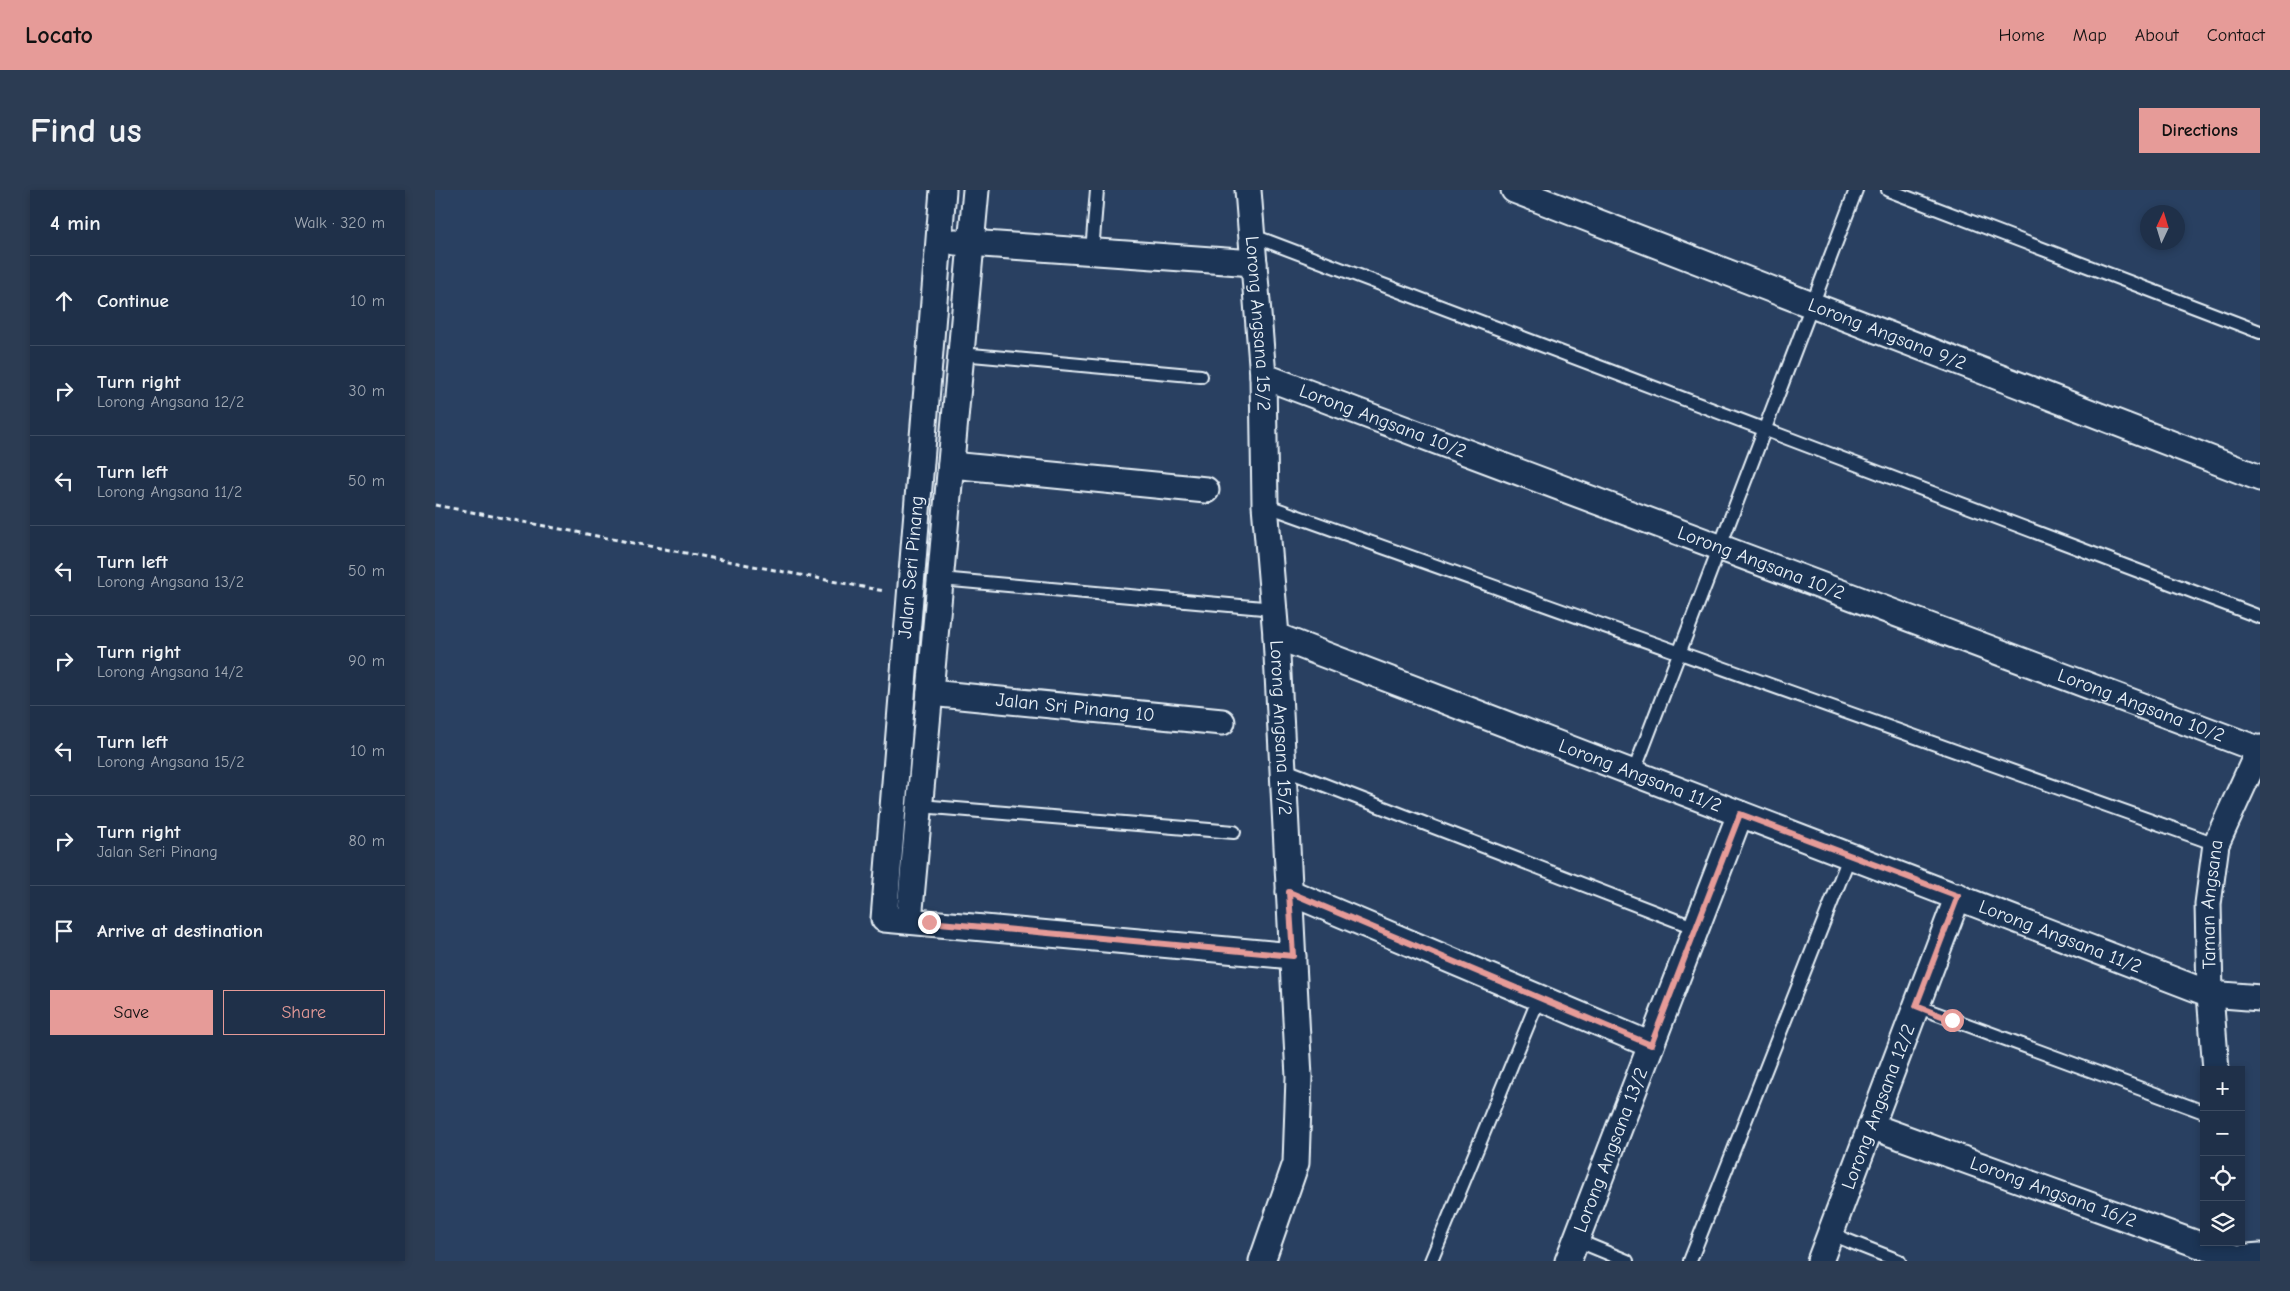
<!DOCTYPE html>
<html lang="en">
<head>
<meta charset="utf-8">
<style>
	:root { --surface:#1f3049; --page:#2c3c53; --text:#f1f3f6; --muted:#a1a9b4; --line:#3c4b61; --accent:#e69b98 }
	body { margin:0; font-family:"Comic Neue",sans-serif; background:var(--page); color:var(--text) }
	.controls { position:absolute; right:15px; bottom:15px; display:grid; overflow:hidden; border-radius:0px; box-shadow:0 2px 8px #0003 }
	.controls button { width:45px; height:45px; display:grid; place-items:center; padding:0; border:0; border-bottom:1px solid var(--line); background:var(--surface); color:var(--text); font:25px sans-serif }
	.compass { position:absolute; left:1705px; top:15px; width:45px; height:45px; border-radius:50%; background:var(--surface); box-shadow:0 2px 8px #0003; rotate:4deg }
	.stop { position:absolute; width:15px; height:15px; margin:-11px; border:4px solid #e69b98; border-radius:50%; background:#fff }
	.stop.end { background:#e69b98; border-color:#fff; box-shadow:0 1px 5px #0008 }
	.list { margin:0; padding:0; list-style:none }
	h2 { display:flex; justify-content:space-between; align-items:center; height:65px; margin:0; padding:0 20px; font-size:21px }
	h2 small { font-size:16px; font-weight:400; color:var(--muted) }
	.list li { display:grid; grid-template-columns:32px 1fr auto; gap:15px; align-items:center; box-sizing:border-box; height:90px; padding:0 20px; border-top:1px solid var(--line) }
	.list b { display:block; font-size:19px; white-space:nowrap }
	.list p { margin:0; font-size:16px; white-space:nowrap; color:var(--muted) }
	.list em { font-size:16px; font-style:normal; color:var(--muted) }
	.actions { display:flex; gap:10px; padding:15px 20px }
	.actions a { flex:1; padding:11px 0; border:1px solid var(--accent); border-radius:0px; text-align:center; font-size:18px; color:var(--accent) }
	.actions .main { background:var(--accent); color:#111 }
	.icon { flex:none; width:28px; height:28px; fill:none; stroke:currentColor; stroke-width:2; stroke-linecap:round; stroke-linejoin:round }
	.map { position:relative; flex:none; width:1825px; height:1071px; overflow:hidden; border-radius:0px }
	header { display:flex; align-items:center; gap:30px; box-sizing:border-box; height:70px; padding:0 25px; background:var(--accent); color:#111 }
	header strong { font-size:24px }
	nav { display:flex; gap:28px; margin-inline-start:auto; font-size:18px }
	.intro { display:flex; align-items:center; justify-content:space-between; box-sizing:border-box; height:120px; padding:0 30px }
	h1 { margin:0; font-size:35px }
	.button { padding:12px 22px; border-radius:0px; background:var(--accent); color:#111; font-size:18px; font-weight:700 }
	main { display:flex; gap:30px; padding:0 30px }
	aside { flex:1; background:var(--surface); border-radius:0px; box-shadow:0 2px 8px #0003 }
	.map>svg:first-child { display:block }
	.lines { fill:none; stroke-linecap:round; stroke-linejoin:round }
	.service-casing { stroke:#e8f1f8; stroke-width:16 }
	.minor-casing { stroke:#e8f1f8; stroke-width:29 }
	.path { stroke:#e8f1f8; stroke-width:3; stroke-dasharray:5 4; stroke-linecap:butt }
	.service { stroke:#1d3557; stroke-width:12 }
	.minor { stroke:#1d3557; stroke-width:25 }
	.route { stroke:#e69b98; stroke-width:6 }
	.labels { text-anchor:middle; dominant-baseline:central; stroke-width:4.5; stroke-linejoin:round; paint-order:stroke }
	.street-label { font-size:19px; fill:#e8f1f8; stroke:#1d3557 }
</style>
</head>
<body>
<header>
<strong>Locato</strong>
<nav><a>Home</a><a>Map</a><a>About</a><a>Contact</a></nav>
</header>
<div class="intro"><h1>Find us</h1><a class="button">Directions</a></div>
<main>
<aside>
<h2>4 min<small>Walk · 320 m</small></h2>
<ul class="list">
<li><svg class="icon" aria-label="ahead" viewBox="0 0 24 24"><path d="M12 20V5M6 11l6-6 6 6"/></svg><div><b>Continue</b></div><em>10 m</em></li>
<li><svg class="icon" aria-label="right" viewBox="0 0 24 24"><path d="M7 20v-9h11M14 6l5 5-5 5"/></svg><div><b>Turn right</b><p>Lorong Angsana 12/2</p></div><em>30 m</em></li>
<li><svg class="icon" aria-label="left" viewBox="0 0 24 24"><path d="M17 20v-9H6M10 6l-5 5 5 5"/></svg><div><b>Turn left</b><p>Lorong Angsana 11/2</p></div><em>50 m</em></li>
<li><svg class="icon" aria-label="left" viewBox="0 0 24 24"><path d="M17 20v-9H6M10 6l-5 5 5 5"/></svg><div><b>Turn left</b><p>Lorong Angsana 13/2</p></div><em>50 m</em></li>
<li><svg class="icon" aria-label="right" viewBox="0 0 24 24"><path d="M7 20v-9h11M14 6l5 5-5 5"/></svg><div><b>Turn right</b><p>Lorong Angsana 14/2</p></div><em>90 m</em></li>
<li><svg class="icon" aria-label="left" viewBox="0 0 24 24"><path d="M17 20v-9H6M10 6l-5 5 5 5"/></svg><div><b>Turn left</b><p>Lorong Angsana 15/2</p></div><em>10 m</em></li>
<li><svg class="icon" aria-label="right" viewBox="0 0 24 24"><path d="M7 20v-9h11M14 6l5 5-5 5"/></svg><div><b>Turn right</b><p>Jalan Seri Pinang</p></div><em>80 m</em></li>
<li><svg class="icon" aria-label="arrive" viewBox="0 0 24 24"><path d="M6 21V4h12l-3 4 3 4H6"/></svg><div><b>Arrive at destination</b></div></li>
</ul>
<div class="actions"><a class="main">Save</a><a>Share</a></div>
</aside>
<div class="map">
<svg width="1825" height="1071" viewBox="0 0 1825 1071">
	<rect width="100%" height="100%" fill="#294061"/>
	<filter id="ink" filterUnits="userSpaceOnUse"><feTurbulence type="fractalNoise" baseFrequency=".02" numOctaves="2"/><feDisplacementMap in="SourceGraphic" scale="10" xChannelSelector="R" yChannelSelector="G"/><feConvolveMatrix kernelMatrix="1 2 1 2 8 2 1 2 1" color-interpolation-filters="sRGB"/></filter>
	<g filter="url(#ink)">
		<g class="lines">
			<g class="service-casing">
				<g id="service">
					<polyline points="1453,0 1825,142"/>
					<polyline points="816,45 1825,427"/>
					<polyline points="657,62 662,0"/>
					<polyline points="526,164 766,186"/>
					<polyline points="830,315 1781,654"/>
					<polyline points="506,389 839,419"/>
					<polyline points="848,579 1261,738"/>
					<polyline points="1198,584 1421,0"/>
					<polyline points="485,616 799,642"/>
					<polyline points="1481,816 1769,922"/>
					<polyline points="1396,1044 1464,1071"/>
					<polyline points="1141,1050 1192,1071"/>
					<polyline points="996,1071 1104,808"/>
					<polyline points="1255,1071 1415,665"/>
				</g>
			</g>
			<g class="minor-casing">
				<g id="minor">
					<polyline points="508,0 449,729 858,766"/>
					<path id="s1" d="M 813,0 L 828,186 L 830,315 L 841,446 L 864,887 L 861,973 L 827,1071"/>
					<path id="s2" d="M 1079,0 L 1825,288"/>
					<polyline points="520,52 819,73"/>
					<path id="s3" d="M 828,186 L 1825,560"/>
					<polyline points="516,275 771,300"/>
					<path id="s4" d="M 841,446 L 1775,804 L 1825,808"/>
					<path id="s5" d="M 495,503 L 787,532"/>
					<polyline points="854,702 1216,855"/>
					<polyline points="474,730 541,0"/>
					<path id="s6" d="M 1781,880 L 1775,804 L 1773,714 L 1781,654 L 1825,558"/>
					<path id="s7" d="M 1436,936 L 1801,1068 L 1825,1066"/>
					<path id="s8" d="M 1133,1071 L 1305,624"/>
					<path id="s9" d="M 1385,1071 L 1523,706"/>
				</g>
			</g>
			<polyline class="path" points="0,315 449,401"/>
			<use href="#service" class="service"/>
			<use href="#minor" class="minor"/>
		</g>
	</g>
	<g class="lines" filter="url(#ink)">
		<polyline class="route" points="494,732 858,766 854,702 1216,855 1305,624 1523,706 1481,816 1517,830"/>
	</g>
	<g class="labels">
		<g class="street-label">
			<text stroke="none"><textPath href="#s1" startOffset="134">Lorong Angsana 15/2</textPath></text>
			<text stroke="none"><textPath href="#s2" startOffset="400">Lorong Angsana 9/2</textPath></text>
			<text stroke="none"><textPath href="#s3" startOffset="128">Lorong Angsana 10/2</textPath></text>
			<text stroke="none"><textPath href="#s3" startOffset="532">Lorong Angsana 10/2</textPath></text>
			<text transform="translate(476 377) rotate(-85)">Jalan Seri Pinang</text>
			<text stroke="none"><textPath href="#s3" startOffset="938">Lorong Angsana 10/2</textPath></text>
			<text stroke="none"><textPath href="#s5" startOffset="146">Jalan Sri Pinang 10</textPath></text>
			<text stroke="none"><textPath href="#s1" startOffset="539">Lorong Angsana 15/2</textPath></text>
			<text stroke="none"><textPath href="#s4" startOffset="390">Lorong Angsana 11/2</textPath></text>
			<text stroke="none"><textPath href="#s6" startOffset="166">Taman Angsana</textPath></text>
			<text stroke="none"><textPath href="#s4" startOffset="840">Lorong Angsana 11/2</textPath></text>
			<text stroke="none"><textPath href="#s9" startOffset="165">Lorong Angsana 12/2</textPath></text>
			<text stroke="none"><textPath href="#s8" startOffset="119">Lorong Angsana 13/2</textPath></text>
			<text stroke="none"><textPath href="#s7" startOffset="194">Lorong Angsana 16/2</textPath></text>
		</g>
	</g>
</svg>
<div class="controls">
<button>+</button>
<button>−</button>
<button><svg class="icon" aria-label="locate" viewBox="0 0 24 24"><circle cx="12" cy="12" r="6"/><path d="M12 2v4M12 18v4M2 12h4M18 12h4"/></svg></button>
<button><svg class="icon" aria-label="layers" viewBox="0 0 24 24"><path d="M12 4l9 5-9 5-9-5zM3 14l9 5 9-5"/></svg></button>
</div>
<svg class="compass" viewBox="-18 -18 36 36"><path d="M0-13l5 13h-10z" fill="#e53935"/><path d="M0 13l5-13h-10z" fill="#a1a9b4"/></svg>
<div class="stop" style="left:1517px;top:830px"></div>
<div class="stop end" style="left:494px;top:732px"></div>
</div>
</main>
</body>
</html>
